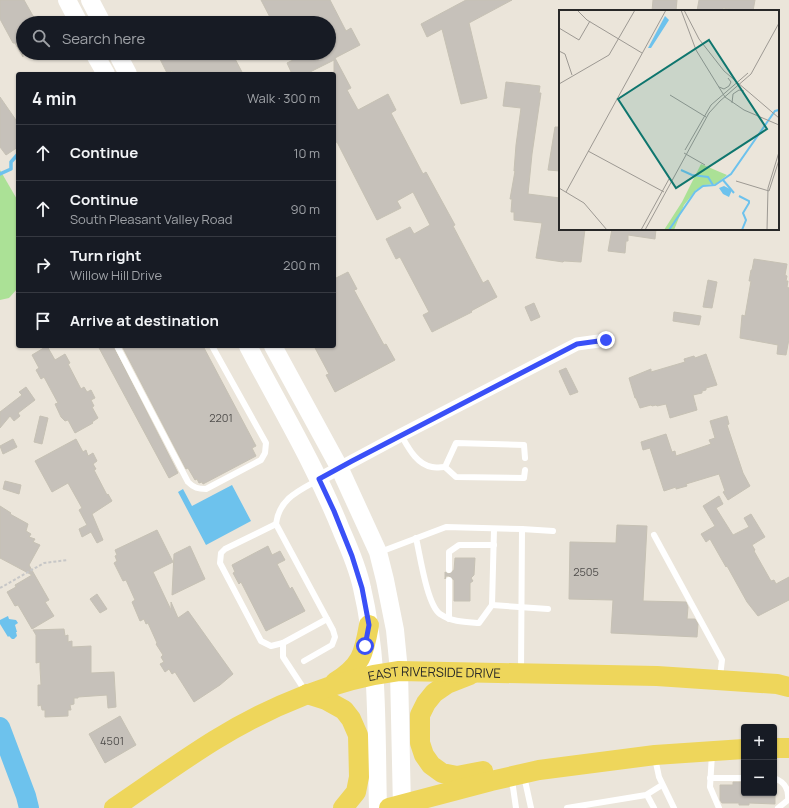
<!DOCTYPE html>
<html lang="en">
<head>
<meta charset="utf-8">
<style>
	:root { --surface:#171b24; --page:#242831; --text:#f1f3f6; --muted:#9ea1a6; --line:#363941 }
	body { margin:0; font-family:Manrope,sans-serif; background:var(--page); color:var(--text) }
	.controls { position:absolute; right:12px; bottom:12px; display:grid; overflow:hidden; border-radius:4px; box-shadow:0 1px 3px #0004 }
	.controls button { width:36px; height:36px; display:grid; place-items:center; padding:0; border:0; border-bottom:1px solid var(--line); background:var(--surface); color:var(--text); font:20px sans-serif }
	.stop { position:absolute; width:12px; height:12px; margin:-9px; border:3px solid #3a50f7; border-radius:50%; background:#fff }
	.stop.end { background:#3a50f7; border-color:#fff; box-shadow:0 1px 4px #0008 }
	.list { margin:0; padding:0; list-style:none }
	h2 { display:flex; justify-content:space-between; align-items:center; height:52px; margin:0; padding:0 16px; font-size:17px }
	h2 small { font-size:13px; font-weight:400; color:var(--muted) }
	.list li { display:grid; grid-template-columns:26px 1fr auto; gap:12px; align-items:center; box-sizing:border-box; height:56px; padding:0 16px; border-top:1px solid var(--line) }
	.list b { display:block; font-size:15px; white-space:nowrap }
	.list p { margin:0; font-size:13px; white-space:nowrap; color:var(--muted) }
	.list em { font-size:13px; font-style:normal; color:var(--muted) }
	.icon { flex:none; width:22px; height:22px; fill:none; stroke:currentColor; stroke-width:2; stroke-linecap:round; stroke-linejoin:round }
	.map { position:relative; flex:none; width:789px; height:808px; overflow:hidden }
	.search { position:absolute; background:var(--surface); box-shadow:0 1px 3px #0004; left:16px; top:16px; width:320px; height:44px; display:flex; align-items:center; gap:10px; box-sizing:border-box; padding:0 14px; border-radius:22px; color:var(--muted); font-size:15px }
	.panel { position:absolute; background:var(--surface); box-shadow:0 1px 3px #0004; left:16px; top:72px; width:320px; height:276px; border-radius:4px }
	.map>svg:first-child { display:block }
	.green { fill:#abe196 }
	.water { fill:#6dc2ed }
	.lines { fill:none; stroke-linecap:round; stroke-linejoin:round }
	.stream { stroke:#6dc2ed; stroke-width:3.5 }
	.river { stroke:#6dc2ed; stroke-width:20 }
	.building { fill:#c6c1ba; stroke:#c6c1b4 }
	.path { stroke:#c7c7c7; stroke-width:2; stroke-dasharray:3 2; stroke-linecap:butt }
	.service { stroke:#fff; stroke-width:6 }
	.minor { stroke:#fff; stroke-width:13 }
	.secondary { stroke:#fff; stroke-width:18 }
	.primary { stroke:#eed65b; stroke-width:20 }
	.route { stroke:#3a50f7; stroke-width:5 }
	.labels { text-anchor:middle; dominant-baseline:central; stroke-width:4; stroke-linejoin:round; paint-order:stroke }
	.number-label { font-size:11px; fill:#504e4c }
	.street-label { font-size:13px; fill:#282828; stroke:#fff }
	.inset-river { fill:none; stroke:#6dc2ed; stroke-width:2 }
	.inset-road { fill:none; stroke:#9d9993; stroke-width:1 }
	.view { fill:#0f766e; fill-opacity:0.15; stroke:#0f766e; stroke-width:2 }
	.inset-edge { fill:none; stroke:#282828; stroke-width:2 }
</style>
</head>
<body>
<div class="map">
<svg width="789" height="808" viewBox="0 0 789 808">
	<rect width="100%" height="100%" fill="#ebe5da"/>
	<polygon class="green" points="0,170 18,201 18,288 9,298 0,300"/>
	<g class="water">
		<polygon points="232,485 251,521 206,545 178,492 183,489 192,506"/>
		<polygon points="8,616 9,619 16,620 18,623 15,625 17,632 16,632 17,636 14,639 12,639 9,636 8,637 0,624 0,620"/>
	</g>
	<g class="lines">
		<polyline class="stream" points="0,174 11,169 11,162 18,154"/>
		<polyline class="river" points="0,727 26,796 29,808"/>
	</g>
	<g class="building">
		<polygon points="0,0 24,0 37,23 23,23 23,57 15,43 13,43 0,19"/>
		<polygon points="261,0 330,0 346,31 351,28 360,45 335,58 351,88 347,90 358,110 388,94 396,110 391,113 423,174 426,172 455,225 453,226 483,283 488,280 497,297 471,311 472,312 432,332 423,315 429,312 400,257 396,259 386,239 410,227 414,234 430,225 413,192 397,201 401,208 377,220 337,142 334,143 334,60 306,74 292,74 287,63 293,60 289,53 329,53 329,23 273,23"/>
		<polygon points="466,0 512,0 469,23 487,98 461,104 442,29 427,37 421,24"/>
		<polygon points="653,0 677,0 676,11 652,11"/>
		<polygon points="699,0 755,0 753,11 740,11 723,8 723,11 697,11"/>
		<polygon points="166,53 232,53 243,74 173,74 172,71 167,73 159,57"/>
		<polygon points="506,82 540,86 539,93 541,93 532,154 528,194 560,198 560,229 585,229 581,262 564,261 563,262 536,258 542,223 514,220 514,212 511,212 512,199 510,199 515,171 514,171 516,145 521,108 503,106"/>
		<polygon points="0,97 18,123 18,147 6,155 0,147"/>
		<polygon points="555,127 560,127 560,171 548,170"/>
		<polygon points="612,229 656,229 655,239 628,235 628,241 626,241 625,253 608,251"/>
		<polygon points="754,259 787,264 785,275 787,276 786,281 788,281 787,287 789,288 789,339 786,355 777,354 778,345 740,338 742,315 745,316 751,281 749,281 751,270 752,270"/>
		<polygon points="348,272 357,289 354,290 384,345 386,344 395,360 335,392 326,375 329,374 314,346 334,346 334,279"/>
		<polygon points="708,280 717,282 712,308 703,307"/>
		<polygon points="534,303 540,317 531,321 525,307"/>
		<polygon points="674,312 701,316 699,325 673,321"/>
		<polygon points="47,346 55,360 65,354 70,363 68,364 81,389 84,387 87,392 91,390 95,398 91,400 94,406 92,407 98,418 92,422 93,423 75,433 68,420 65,421 61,417 55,404 58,403 44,377 41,379 36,370 39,368 32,355"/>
		<polygon points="98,346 113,346 178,473 169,478"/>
		<polygon points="122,346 203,346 256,446 252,448 256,456 203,484 202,482 199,483 197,479 195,480 188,468 186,469"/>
		<polygon points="706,354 717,385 706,388 706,390 702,391 702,393 693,395 697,410 670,418 666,404 657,406 656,405 652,406 651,405 640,408 636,398 635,398 629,378 651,369 651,372 685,362 684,359 694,356 695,358"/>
		<polygon points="566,368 578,392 570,395 559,371"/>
		<polygon points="26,387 35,400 18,413 20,416 14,421 10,416 0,428 0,412 22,395 19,392"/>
		<polygon points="40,416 48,418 42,444 34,442"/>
		<polygon points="727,416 729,424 727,425 743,473 750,486 728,500 723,492 725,491 719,474 686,484 687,486 676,489 676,487 664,491 650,448 643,450 641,442 666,434 672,452 675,451 676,456 711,444 709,440 715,438 710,421"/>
		<polygon points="13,439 17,447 3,454 0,446"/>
		<polygon points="76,439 83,452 86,450 88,456 93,453 97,461 93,464 96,469 94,470 107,495 108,494 112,501 92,514 103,540 97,543 91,532 82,537 79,529 87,525 79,510 82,508 68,483 52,492 35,461"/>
		<polygon points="5,481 21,485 19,494 3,489"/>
		<polygon points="719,496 723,504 716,508 733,535 749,527 744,518 751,514 765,537 752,545 755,550 754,551 771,581 774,580 776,584 789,577 789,600 758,616 747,602 727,566 726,567 710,539 706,542 701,534 715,526 703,506"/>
		<polygon points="0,506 11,513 10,514 28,524 26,531 31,534 29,537 35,539 33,542 40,545 29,565 49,600 45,602 54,616 32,629 18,605 15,606 7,592 16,587 15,585 32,575 0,558"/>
		<polygon points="617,525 647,526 643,601 686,602 688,607 687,619 695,619 698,624 697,637 611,633 613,600 569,599 570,542 616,543"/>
		<polygon points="157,530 173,562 153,572 171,610 171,602 178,618 188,611 233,674 220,685 194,702 175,672 172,674 169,669 165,672 160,664 164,662 161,657 163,655 156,644 157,643 148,623 146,624 144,619 140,621 132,602 135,600 126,580 123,581 114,563 117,561 115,556 117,555 115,550"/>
		<polygon points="190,546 205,579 172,595 174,554"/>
		<polygon points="268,546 272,555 280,551 285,560 277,564 290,589 292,587 305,611 266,631 241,582 239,584 233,573 235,572 232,565"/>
		<polygon points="455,558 475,558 474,575 471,578 473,581 470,583 470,601 454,601 454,580 449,576 446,576 445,579 445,572 449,574 454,570"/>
		<polygon points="97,594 107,609 100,613 90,599"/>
		<polygon points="64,629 65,636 68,635 68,642 72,641 72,647 91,646 91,673 114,672 116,707 108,708 107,695 78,697 78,698 74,698 74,704 70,705 71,710 68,710 68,716 45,717 45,710 42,710 41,705 38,706 38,685 41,685 40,668 40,662 36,663 36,635 33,630"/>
		<polygon points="120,716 136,745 105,763 89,734"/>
		<polygon points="733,782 744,782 744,793 775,793 775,804 749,803 749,805 739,805 739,803 722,803 720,800 720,785 733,785"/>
	</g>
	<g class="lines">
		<polyline class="path" points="0,588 44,563 68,560"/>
		<g class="service">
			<path d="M 117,346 L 188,482 C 194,488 198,489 206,489 L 261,460 L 265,453 L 266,443 L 212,346"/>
			<path d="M 401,435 C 408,447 416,464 432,467 C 436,468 441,467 445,467"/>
			<polyline points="525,470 524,478 456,477 445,467 456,443 524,445 525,458"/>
			<polyline points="276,524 225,549 221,553 220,563 261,641 271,646 283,643 327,619"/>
			<polyline points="522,529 553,531"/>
			<polyline points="654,535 722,660 720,677"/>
			<path d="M 416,538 C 420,555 427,605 440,614 C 452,622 465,622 479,623 L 492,605 L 494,529"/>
			<polyline points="380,552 446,527 522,529 521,670"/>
			<polyline points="449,570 449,552 459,545 494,545"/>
			<polyline points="449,580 449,619"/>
			<polyline points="492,605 548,609"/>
			<polyline points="283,643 283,657 306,692"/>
			<path d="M 304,661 L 332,645 L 335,637 L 333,630 L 276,524 C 279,499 298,491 318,480"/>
			<polyline points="712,754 710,787 719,808"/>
			<polyline points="655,758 659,777 674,808"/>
			<polyline points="524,776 531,808"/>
			<polyline points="710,778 744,778"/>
			<path d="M 774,778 C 785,782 789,789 788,800 L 778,808"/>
			<polyline points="512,780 516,808"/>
			<polyline points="647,795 654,808"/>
			<polyline points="567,808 646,795 662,785"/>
		</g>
		<polyline class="minor" points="319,479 401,435 577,344 606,340"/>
		<g class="secondary">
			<polyline points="67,0 79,23"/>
			<polyline points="90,0 102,23"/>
			<polyline points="94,53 106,74"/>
			<polyline points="117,53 128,74"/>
			<path d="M 248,346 C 280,407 316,467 342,532 C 350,550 358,569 362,588 C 379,660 376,735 378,808"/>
			<polyline points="273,346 339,467 378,552 385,580 395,630 399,671 402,808"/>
		</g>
		<g class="primary">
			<polyline points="470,675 447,684 434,693 426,703 420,715 420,743 424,755 431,765 442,773 457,776 483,771"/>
			<path d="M 335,682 C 361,666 364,654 369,625"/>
			<polyline points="307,694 326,700 344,710 351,719 358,735 359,777 356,792 343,808"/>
			<polyline points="774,748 789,748"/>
			<path id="s1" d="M 114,808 C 148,785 181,761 215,740 C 270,706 335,679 399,671 L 657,676 L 777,684 L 789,687"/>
			<polyline points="389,808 491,781 539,770 655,755 744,749"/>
		</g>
	</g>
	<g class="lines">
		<polyline class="route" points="365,646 369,625 362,588 352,556 334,511 319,479 352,461 577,344 606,340"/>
	</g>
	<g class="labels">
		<g class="number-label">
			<text x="221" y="417">2201</text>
			<text x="586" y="571">2505</text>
			<text x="112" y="740">4501</text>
		</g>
		<g class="street-label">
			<text stroke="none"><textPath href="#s1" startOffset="355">EAST RIVERSIDE DRIVE</textPath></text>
		</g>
	</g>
	<g transform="translate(559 10)">
		<rect width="220" height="220" fill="#ebe5da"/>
		<path d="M 142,154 L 168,165 L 157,174 L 145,175 L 137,180 L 125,195 L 115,220 L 105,220 L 123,192 Z" fill="#abe196"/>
		<path d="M 106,6 L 110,10 L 92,38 L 89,38 ZM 165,176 L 173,180 L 170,187 L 164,184 L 160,178 Z" fill="#6dc2ed"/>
		<path class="inset-river" d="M 122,160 L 133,165 L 149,167 L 154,175M 164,170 L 175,183M 180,186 L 190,191 L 190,193 L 184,203 L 187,210 L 183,220M 110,220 L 136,182 L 144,176 L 156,175 L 172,164 L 216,101 L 220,100"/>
		<path class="inset-road" d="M 18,0 L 28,10 L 83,43M 122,0 L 137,40 L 166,87 L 185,100 L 220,115M 125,0 L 140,29 L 165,61 L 220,108M 0,18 L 20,30 L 31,11M 0,41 L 6,44 L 13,65M 0,74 L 50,45 L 76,0M 160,77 L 165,79 L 170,76 L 172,72 L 169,68M 111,85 L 147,107M 173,93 L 174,84 L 180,80 L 185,81M 126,140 L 152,95 L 189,63M 29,141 L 105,182M 125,143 L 146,155M 177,171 L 210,181M 0,178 L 25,193 L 48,220M 210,181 L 220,150M 7,182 L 107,0M 82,220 L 110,169M 86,220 L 150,103 L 161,91 L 192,64 L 220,13M 208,220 L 209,178 L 220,142"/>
		<path class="view" d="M 150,30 L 208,119 L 117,178 L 59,89 Z"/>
		<rect width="220" height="220" class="inset-edge"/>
	</g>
</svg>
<div class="controls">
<button>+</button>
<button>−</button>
</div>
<div class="stop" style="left:365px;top:646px"></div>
<div class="stop end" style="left:606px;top:340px"></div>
<div class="search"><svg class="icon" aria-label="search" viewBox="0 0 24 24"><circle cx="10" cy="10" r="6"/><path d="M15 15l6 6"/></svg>Search here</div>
<section class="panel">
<h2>4 min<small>Walk · 300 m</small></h2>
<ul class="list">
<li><svg class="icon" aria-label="ahead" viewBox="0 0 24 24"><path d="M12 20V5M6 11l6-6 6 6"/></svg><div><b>Continue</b></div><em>10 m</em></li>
<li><svg class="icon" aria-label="ahead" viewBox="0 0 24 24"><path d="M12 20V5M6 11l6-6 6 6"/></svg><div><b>Continue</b><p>South Pleasant Valley Road</p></div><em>90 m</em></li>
<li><svg class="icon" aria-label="right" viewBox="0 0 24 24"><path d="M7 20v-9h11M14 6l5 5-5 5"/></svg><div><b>Turn right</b><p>Willow Hill Drive</p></div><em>200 m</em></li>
<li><svg class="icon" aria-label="arrive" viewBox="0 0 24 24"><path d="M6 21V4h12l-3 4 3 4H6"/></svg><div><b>Arrive at destination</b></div></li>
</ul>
</section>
</div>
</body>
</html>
